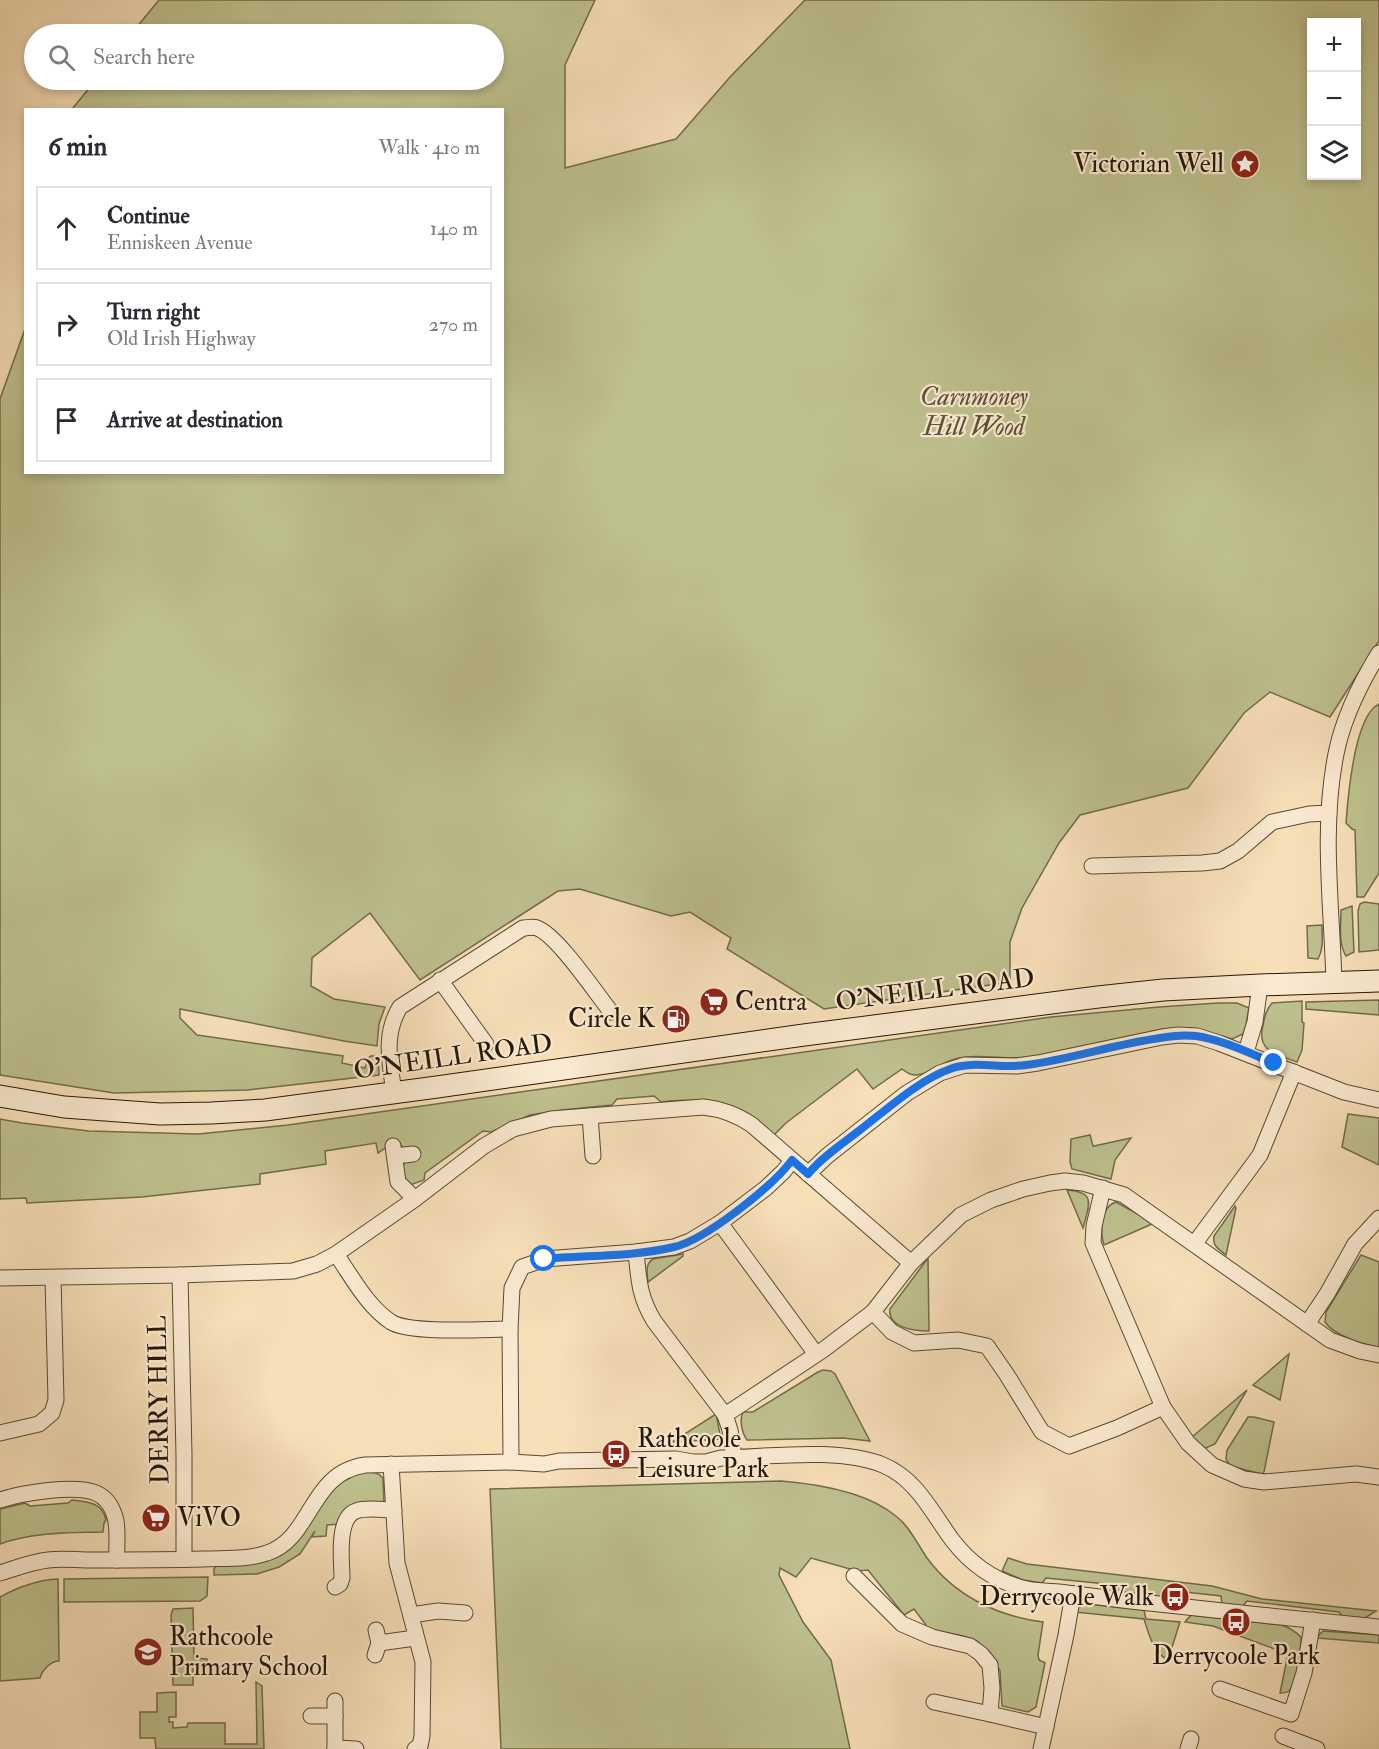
<!DOCTYPE html>
<html lang="en">
<head>
<meta charset="utf-8">
<style>
	:root { --surface:#fff; --page:#f7f7f7; --text:#2b2b33; --muted:#7c7c81; --line:#e1e1e2 }
	body { margin:0; font-family:"IM FELL Double Pica",serif; background:var(--page); color:var(--text) }
	.controls { position:absolute; right:18px; top:18px; display:grid; overflow:hidden; border-radius:0px; box-shadow:0 3px 9px #0003 }
	.controls button { width:54px; height:54px; display:grid; place-items:center; padding:0; border:0; border-bottom:2px solid var(--line); background:var(--surface); color:var(--text); font:30px sans-serif }
	.stop { position:absolute; width:18px; height:18px; margin:-14px; border:4px solid #1a73e8; border-radius:50%; background:#fff }
	.stop.end { background:#1a73e8; border-color:#fff; box-shadow:0 2px 6px #0008 }
	.list { margin:0; padding:0; list-style:none }
	h2 { display:flex; justify-content:space-between; align-items:center; height:78px; margin:0; padding:0 24px; font-size:26px }
	h2 small { font-size:20px; font-weight:400; color:var(--muted) }
	.list li { display:grid; grid-template-columns:39px 1fr auto; gap:18px; align-items:center; box-sizing:border-box; height:84px; margin:0 12px 12px; padding:0 12px; border:2px solid var(--line); border-radius:0px }
	.list b { display:block; font-size:22px; white-space:nowrap }
	.list p { margin:0; font-size:20px; white-space:nowrap; color:var(--muted) }
	.list em { font-size:20px; font-style:normal; color:var(--muted) }
	.icon { flex:none; width:33px; height:33px; fill:none; stroke:currentColor; stroke-width:2; stroke-linecap:round; stroke-linejoin:round }
	.map { position:relative; flex:none; width:1379px; height:1749px; overflow:hidden }
	.search { position:absolute; background:var(--surface); box-shadow:0 3px 9px #0003; left:24px; top:24px; width:480px; height:66px; display:flex; align-items:center; gap:15px; box-sizing:border-box; padding:0 21px; border-radius:33px; color:var(--muted); font-size:22px }
	.panel { position:absolute; background:var(--surface); box-shadow:0 3px 9px #0003; left:24px; top:108px; width:480px; height:366px; border-radius:0px }
	.map>svg:first-child { display:block }
	.green { fill:#bec18e; stroke:#716c4a; stroke-width:1.5; fill-rule:evenodd }
	.lines { fill:none; stroke-linecap:round; stroke-linejoin:round }
	.street-casing { stroke:#594933; stroke-width:17 }
	.secondary-casing { stroke:#241707; stroke-width:23 }
	.street { stroke:#faead1; stroke-width:15 }
	.secondary { stroke:#faead1; stroke-width:21 }
	.route { stroke:#1a73e8; stroke-width:8 }
	.labels { text-anchor:middle; dominant-baseline:central; stroke-width:4.5; stroke-linejoin:round; paint-order:stroke }
	.poi-label { font-size:26px; fill:#241707; stroke:#faead1; text-anchor:start }
	.park-label { font-size:26px; font-style:italic; fill:#5a5236; stroke:#faead1 }
	.street-label { font-size:26px; fill:#241707; stroke:#faead1 }
</style>
</head>
<body>
<div class="map">
<svg width="1379" height="1749" viewBox="0 0 1379 1749">
	<rect width="100%" height="100%" fill="#f7dfb8"/>
	<filter id="stains"><feTurbulence type="fractalNoise" baseFrequency=".00333" numOctaves="4"/><feColorMatrix values="0 0 0 0 .2 0 0 0 0 .09 0 0 0 0 .02 0 0 0 .5 -.17"/></filter>
	<radialGradient id="worn" r=".72"><stop offset=".6" stop-color="#630" stop-opacity="0"/><stop offset="1" stop-color="#630" stop-opacity=".3"/></radialGradient>
	<g class="green">
		<path d="M 159,0 L 595,0 L 565,65 L 565,168 L 676,139 L 730,77 L 805,0 L 1379,0 L 1379,641 L 1330,717 L 1270,692 L 1244,713 L 1188,788 L 1080,815 L 1059,843 L 1022,908 L 1010,942 L 1010,982 L 824,1009 L 727,949 L 731,938 L 690,912 L 671,916 L 580,889 L 558,891 L 420,980 L 370,913 L 312,958 L 311,986 L 334,999 L 385,1007 L 379,1024 L 377,1046 L 344,1041 L 180,1009 L 180,1018 L 197,1035 L 343,1056 L 342,1063 L 365,1068 L 368,1058 L 371,1056 L 378,1056 L 379,1075 L 248,1090 L 114,1093 L 0,1075 L 0,399 L 25,329 L 26,472 L 502,472 L 502,110 L 72,109 L 96,80 L 494,80 L 494,34 L 131,34 ZM 1312,22 L 1356,22 L 1356,176 L 1312,176 Z"/>
		<path d="M 1379,704 L 1379,873 L 1364,897 L 1357,897 L 1355,830 L 1352,829 L 1346,823 C 1348,796 1354,716 1379,704 Z"/>
		<polygon points="1364,902 1379,904 1379,950 1359,952 1358,911 1360,904"/>
		<path d="M 1352,906 L 1354,952 L 1346,956 C 1338,943 1341,925 1341,910 Z"/>
		<path d="M 1322,925 C 1322,937 1324,948 1318,959 L 1308,958 L 1307,926 Z"/>
		<polygon points="1379,1000 1379,1015 1306,1009 1306,1002"/>
		<path d="M 1302,1001 L 1302,1022 L 1304,1023 L 1302,1050 L 1297,1062 C 1277,1054 1256,1052 1263,1025 C 1265,1016 1266,1010 1272,1003 Z"/>
		<path d="M 1218,1003 L 1237,1003 L 1249,1008 L 1246,1025 L 1243,1034 L 1232,1039 L 1192,1028 L 1163,1029 L 1031,1057 C 1006,1060 978,1053 955,1059 C 941,1062 924,1079 910,1074 C 907,1073 905,1071 902,1069 L 873,1089 L 857,1069 L 786,1123 L 774,1135 C 766,1128 757,1120 748,1114 C 721,1097 692,1099 661,1102 L 654,1096 L 617,1099 L 612,1105 L 562,1110 L 530,1115 L 491,1132 L 483,1131 L 425,1173 L 424,1180 L 410,1185 C 404,1180 398,1164 409,1159 C 412,1158 415,1158 419,1158 L 417,1148 C 408,1148 402,1151 398,1140 L 391,1141 L 384,1149 L 378,1153 L 376,1143 L 325,1151 L 326,1164 L 260,1174 L 260,1184 L 142,1197 L 27,1203 L 26,1198 L 0,1199 L 0,1119 L 22,1123 L 89,1131 L 198,1134 L 288,1125 L 1051,1017 L 1159,1007 Z"/>
		<polygon points="1348,1114 1379,1118 1379,1165 1342,1147"/>
		<polygon points="1090,1135 1093,1146 1094,1146 1131,1138 1115,1160 1111,1179 1072,1169 1070,1162 1071,1139"/>
		<path d="M 1067,1190 C 1097,1192 1089,1205 1083,1228 Z"/>
		<path d="M 1116,1202 L 1136,1213 L 1152,1224 L 1104,1245 C 1100,1232 1100,1207 1116,1202 Z"/>
		<path d="M 1235,1206 L 1236,1208 L 1226,1255 C 1219,1249 1212,1246 1214,1236 Z"/>
		<path d="M 683,1254 L 683,1256 L 648,1282 C 647,1273 645,1264 653,1259 Z"/>
		<path d="M 1361,1255 L 1379,1262 L 1379,1347 C 1364,1345 1333,1335 1325,1322 L 1326,1312 Z"/>
		<path d="M 928,1258 L 929,1331 C 915,1331 887,1328 890,1309 Z"/>
		<polygon points="1289,1354 1280,1400 1253,1385"/>
		<path d="M 823,1370 L 831,1371 L 835,1374 L 870,1441 L 843,1438 L 747,1440 C 742,1433 739,1420 743,1412 L 753,1412 L 818,1372 Z"/>
		<polygon points="1247,1390 1215,1444 1206,1448 1199,1446 1192,1437"/>
		<polygon points="716,1414 721,1439 672,1442"/>
		<polygon points="1248,1417 1254,1417 1274,1422 1264,1472 1262,1474 1230,1466 1226,1459 1227,1450"/>
		<path d="M 365,1472 C 373,1472 378,1472 383,1478 L 384,1504 L 340,1524 L 327,1525 L 326,1536 L 312,1537 L 315,1531 L 300,1554 L 279,1567 L 257,1574 L 214,1575 L 214,1569 L 217,1565 L 241,1564 L 265,1561 L 289,1550 L 333,1489 L 346,1478 Z"/>
		<path d="M 781,1481 C 818,1484 868,1492 897,1517 C 910,1527 918,1545 927,1558 C 955,1596 997,1616 1043,1622 L 1038,1655 L 1039,1660 L 1045,1663 L 1036,1707 L 1028,1712 L 1002,1706 L 1000,1671 L 990,1653 L 977,1641 L 963,1636 L 924,1628 L 926,1625 L 914,1609 L 904,1615 L 868,1570 L 857,1571 L 811,1558 L 796,1577 L 780,1568 L 779,1575 L 803,1622 L 831,1660 L 850,1749 L 501,1749 L 490,1489 Z"/>
		<path d="M 72,1500 C 88,1502 102,1502 106,1520 L 104,1523 L 103,1532 C 69,1533 33,1532 0,1544 L 0,1509 L 25,1503 L 30,1506 L 68,1503 Z"/>
		<polygon points="1008,1558 1027,1564 1212,1586 1262,1599 1376,1611 1362,1620 1343,1617 1339,1612 1247,1601 1242,1607 1222,1604 1221,1596 1185,1592 1183,1596 1168,1594 1167,1598 1118,1591 1117,1585 1046,1578 1042,1583 1023,1580 1002,1571"/>
		<polygon points="208,1577 207,1596 200,1601 64,1602 64,1579"/>
		<path d="M 58,1579 L 59,1661 C 51,1661 42,1670 40,1678 L 0,1681 L 0,1597 C 18,1587 37,1580 58,1579 Z"/>
		<path d="M 1087,1604 L 1144,1610 L 1146,1619 L 1180,1622 L 1168,1660 C 1153,1653 1149,1634 1144,1619 L 1074,1612 L 1081,1606 Z"/>
		<polygon points="193,1608 194,1658 207,1659 207,1664 193,1664 193,1685 173,1685 171,1615 173,1609"/>
		<path d="M 1191,1615 L 1282,1625 C 1290,1628 1295,1631 1301,1637 C 1301,1648 1298,1683 1289,1691 C 1286,1693 1284,1693 1280,1693 L 1288,1654 L 1213,1626 L 1185,1622 Z"/>
		<polygon points="1323,1631 1379,1635 1379,1643 1316,1638"/>
		<polygon points="256,1682 262,1686 264,1749 156,1749 155,1738 140,1738 140,1712 157,1712 157,1693 176,1692 176,1717 169,1717 169,1722 173,1722 173,1728 187,1727 188,1723 225,1723 225,1744 257,1744"/>
	</g>
	<g class="lines">
		<g class="street-casing">
			<g id="street">
				<polyline points="1092,866 1202,863 1220,861 1238,851 1272,822 1309,814 1329,813"/>
				<polyline points="440,980 486,1044"/>
				<path d="M 1334,983 C 1332,907 1321,829 1336,754 C 1343,718 1360,684 1379,653"/>
				<polyline points="1246,1052 1255,1022 1260,985"/>
				<path d="M 394,1093 C 390,1062 383,1035 400,1007 L 523,928 C 528,928 532,926 537,928 C 557,935 596,993 611,1012"/>
				<polyline points="590,1116 593,1156"/>
				<polyline points="393,1146 398,1182 415,1199"/>
				<polyline points="395,1156 413,1154"/>
				<polyline points="808,1174 827,1156 907,1093 940,1073 965,1065 1017,1066 1038,1063 1162,1037 1178,1035 1197,1036 1219,1043 1344,1092 1379,1100"/>
				<polyline points="1103,1188 1094,1226 1093,1243 1163,1407 1188,1443 1212,1465 1244,1479 1264,1482 1356,1474 1379,1477"/>
				<polyline points="720,1223 816,1354"/>
				<polyline points="1195,1243 1260,1155 1294,1072"/>
				<path d="M 636,1252 C 639,1281 639,1296 654,1321 L 725,1415 L 730,1430 L 734,1458"/>
				<path d="M 336,1254 C 352,1277 367,1306 391,1322 C 410,1334 485,1329 510,1329"/>
				<polyline points="180,1275 184,1455 184,1559"/>
				<path d="M 0,1278 L 180,1275 L 293,1271 L 317,1264 L 336,1254 L 415,1199 L 484,1146 L 513,1129 L 551,1119 L 703,1107 C 722,1109 736,1114 752,1125 L 911,1263"/>
				<polyline points="873,1312 892,1332 914,1343 958,1340 987,1346 1007,1375 1042,1432 1069,1446 1117,1428 1163,1407"/>
				<polyline points="1307,1324 1327,1294 1355,1244 1379,1218"/>
				<polyline points="725,1415 823,1350 873,1312 911,1263 961,1215 991,1200 1023,1189 1050,1183 1065,1181 1083,1183 1124,1195 1330,1340 1360,1351 1379,1355"/>
				<polyline points="0,1433 39,1424 52,1413 56,1400 53,1278"/>
				<polyline points="511,1462 510,1329 512,1288 522,1267 545,1259 636,1252 674,1247 690,1241 720,1223 766,1188 784,1171 792,1160"/>
				<polyline points="391,1464 397,1563 423,1662 422,1736 420,1746 415,1749"/>
				<path d="M 0,1500 C 22,1493 75,1484 96,1493 C 105,1497 111,1505 114,1514 C 119,1526 116,1546 117,1560"/>
				<path d="M 0,1573 C 16,1568 31,1562 48,1560 C 62,1558 76,1560 89,1560 C 127,1560 165,1560 203,1559 C 224,1558 247,1560 267,1553 C 312,1539 309,1473 365,1465 L 511,1462 L 544,1464 L 559,1461 L 676,1459 L 693,1462 L 706,1462 L 721,1458 C 769,1457 839,1447 883,1465 C 917,1479 932,1513 953,1541 C 970,1563 992,1579 1019,1587 C 1031,1591 1046,1591 1059,1592 C 1083,1595 1107,1598 1131,1601 C 1214,1610 1296,1619 1379,1627"/>
				<polyline points="854,1576 902,1624 932,1637 970,1646 981,1654 990,1665 992,1688 990,1714"/>
				<path d="M 335,1587 L 340,1584 L 342,1578 C 342,1562 336,1518 356,1511 C 367,1507 382,1510 394,1510"/>
				<polyline points="411,1615 438,1611 465,1613"/>
				<polyline points="379,1643 415,1638"/>
				<polyline points="375,1655 379,1643 376,1630"/>
				<polyline points="1220,1689 1291,1714 1304,1673 1313,1620"/>
				<polyline points="335,1701 335,1749"/>
				<polyline points="934,1702 990,1714 1046,1727"/>
				<polyline points="311,1716 335,1716"/>
				<polyline points="1283,1736 1317,1749"/>
				<polyline points="335,1748 356,1749"/>
				<polyline points="1041,1749 1066,1635 1073,1594"/>
				<polyline points="1188,1749 1191,1739"/>
			</g>
		</g>
		<g class="secondary-casing">
			<polyline id="secondary" points="0,1096 64,1107 160,1114 211,1113 265,1110 437,1087 804,1035 1098,997 1163,990 1260,985 1379,981"/>
		</g>
		<use href="#street" class="street"/>
		<use href="#secondary" class="secondary"/>
	</g>
	<g class="lines">
		<path class="route" d="M 544,1259 C 587,1255 632,1257 674,1247 C 705,1240 773,1186 792,1160 L 808,1174 C 822,1157 842,1144 860,1130 C 886,1110 919,1080 950,1069 C 974,1060 1001,1069 1026,1065 C 1065,1060 1103,1048 1142,1041 C 1160,1038 1178,1034 1196,1036 C 1223,1040 1249,1053 1274,1063"/>
	</g>
	<defs>
		<g id="sight-disc" transform="scale(1.5)"><circle r="9.5" fill="#8f2418" stroke="#faead1"/><path d="M0-6L1.8-2.2L6-1.7L2.9 1.2L3.7 5.4L0 3.3L-3.7 5.4L-2.9 1.2L-6-1.7L-1.8-2.2Z" fill="#fff"/></g>
		<g id="supermarket-disc" transform="scale(1.5)"><circle r="9.5" fill="#8f2418" stroke="#faead1"/><path d="M-6-5.5h2.5l.6 2H6L4.5 2H-2.5L-4.4-4H-6ZM-1.5 3.2a1.3 1.3 0 1 0 .1 0ZM3 3.2a1.3 1.3 0 1 0 .1 0Z" fill="#fff"/></g>
		<g id="fuel-disc" transform="scale(1.5)"><circle r="9.5" fill="#8f2418" stroke="#faead1"/><path d="M-5.5-6h7V0h2V4h1.3V-2.5L3-4.5l.8-.8L6-3V5H2.5V1h-1V6h-7ZM-4.2-4.7v3.2H.2V-4.7Z" fill="#fff"/></g>
		<g id="bus-disc" transform="scale(1.5)"><circle r="9.5" fill="#8f2418" stroke="#faead1"/><path d="M-5-6H5V4H4V6H2V4H-2V6H-4V4H-5ZM-3.5-4V0h7V-4ZM-3.5 1.2v1.5H-2V1.2ZM2 1.2v1.5H3.5V1.2Z" fill="#fff"/></g>
		<g id="school-disc" transform="scale(1.5)"><circle r="9.5" fill="#8f2418" stroke="#faead1"/><path d="M0-5L7-2L0 1L-7-2ZM-4 1L0 2.5L4 1V4Q0 6-4 4Z" fill="#fff"/></g>
	</defs>
	<g fill-rule="evenodd">
		<use href="#sight-disc" x="1245" y="164"/>
		<use href="#supermarket-disc" x="714" y="1002"/>
		<use href="#fuel-disc" x="676" y="1019"/>
		<use href="#bus-disc" x="616" y="1454"/>
		<use href="#supermarket-disc" x="156" y="1518"/>
		<use href="#bus-disc" x="1175" y="1597"/>
		<use href="#bus-disc" x="1236" y="1622"/>
		<use href="#school-disc" x="148" y="1652"/>
	</g>
	<g class="labels">
		<g class="poi-label">
			<text x="1224" y="164" text-anchor="end">Victorian Well</text>
			<text x="735" y="1002">Centra</text>
			<text x="655" y="1019" text-anchor="end">Circle K</text>
			<text x="637" y="1439">Rathcoole<tspan x="637" dy="30">Leisure Park</tspan></text>
			<text x="177" y="1518">ViVO</text>
			<text x="1154" y="1597" text-anchor="end">Derrycoole Walk</text>
			<text x="169" y="1637">Rathcoole<tspan x="169" dy="30">Primary School</tspan></text>
			<text x="1236" y="1656" text-anchor="middle">Derrycoole Park</text>
		</g>
		<g class="park-label">
			<text x="974" y="397">Carnmoney<tspan x="974" dy="30">Hill Wood</tspan></text>
		</g>
		<g class="street-label">
			<text transform="translate(935 990) rotate(-7)">O'NEILL ROAD</text>
			<text transform="translate(453 1057) rotate(-8)">O'NEILL ROAD</text>
			<text transform="translate(159 1400) rotate(-91)">DERRY HILL</text>
		</g>
	</g>
	<rect width="100%" height="100%" filter="url(#stains)"/>
	<rect width="100%" height="100%" fill="url(#worn)"/>
</svg>
<div class="controls">
<button>+</button>
<button>−</button>
<button><svg class="icon" aria-label="layers" viewBox="0 0 24 24"><path d="M12 4l9 5-9 5-9-5zM3 14l9 5 9-5"/></svg></button>
</div>
<div class="stop" style="left:544px;top:1259px"></div>
<div class="stop end" style="left:1274px;top:1063px"></div>
<div class="search"><svg class="icon" aria-label="search" viewBox="0 0 24 24"><circle cx="10" cy="10" r="6"/><path d="M15 15l6 6"/></svg>Search here</div>
<section class="panel">
<h2>6 min<small>Walk · 410 m</small></h2>
<ul class="list">
<li><svg class="icon" aria-label="ahead" viewBox="0 0 24 24"><path d="M12 20V5M6 11l6-6 6 6"/></svg><div><b>Continue</b><p>Enniskeen Avenue</p></div><em>140 m</em></li>
<li><svg class="icon" aria-label="right" viewBox="0 0 24 24"><path d="M7 20v-9h11M14 6l5 5-5 5"/></svg><div><b>Turn right</b><p>Old Irish Highway</p></div><em>270 m</em></li>
<li><svg class="icon" aria-label="arrive" viewBox="0 0 24 24"><path d="M6 21V4h12l-3 4 3 4H6"/></svg><div><b>Arrive at destination</b></div></li>
</ul>
</section>
</div>
</body>
</html>
